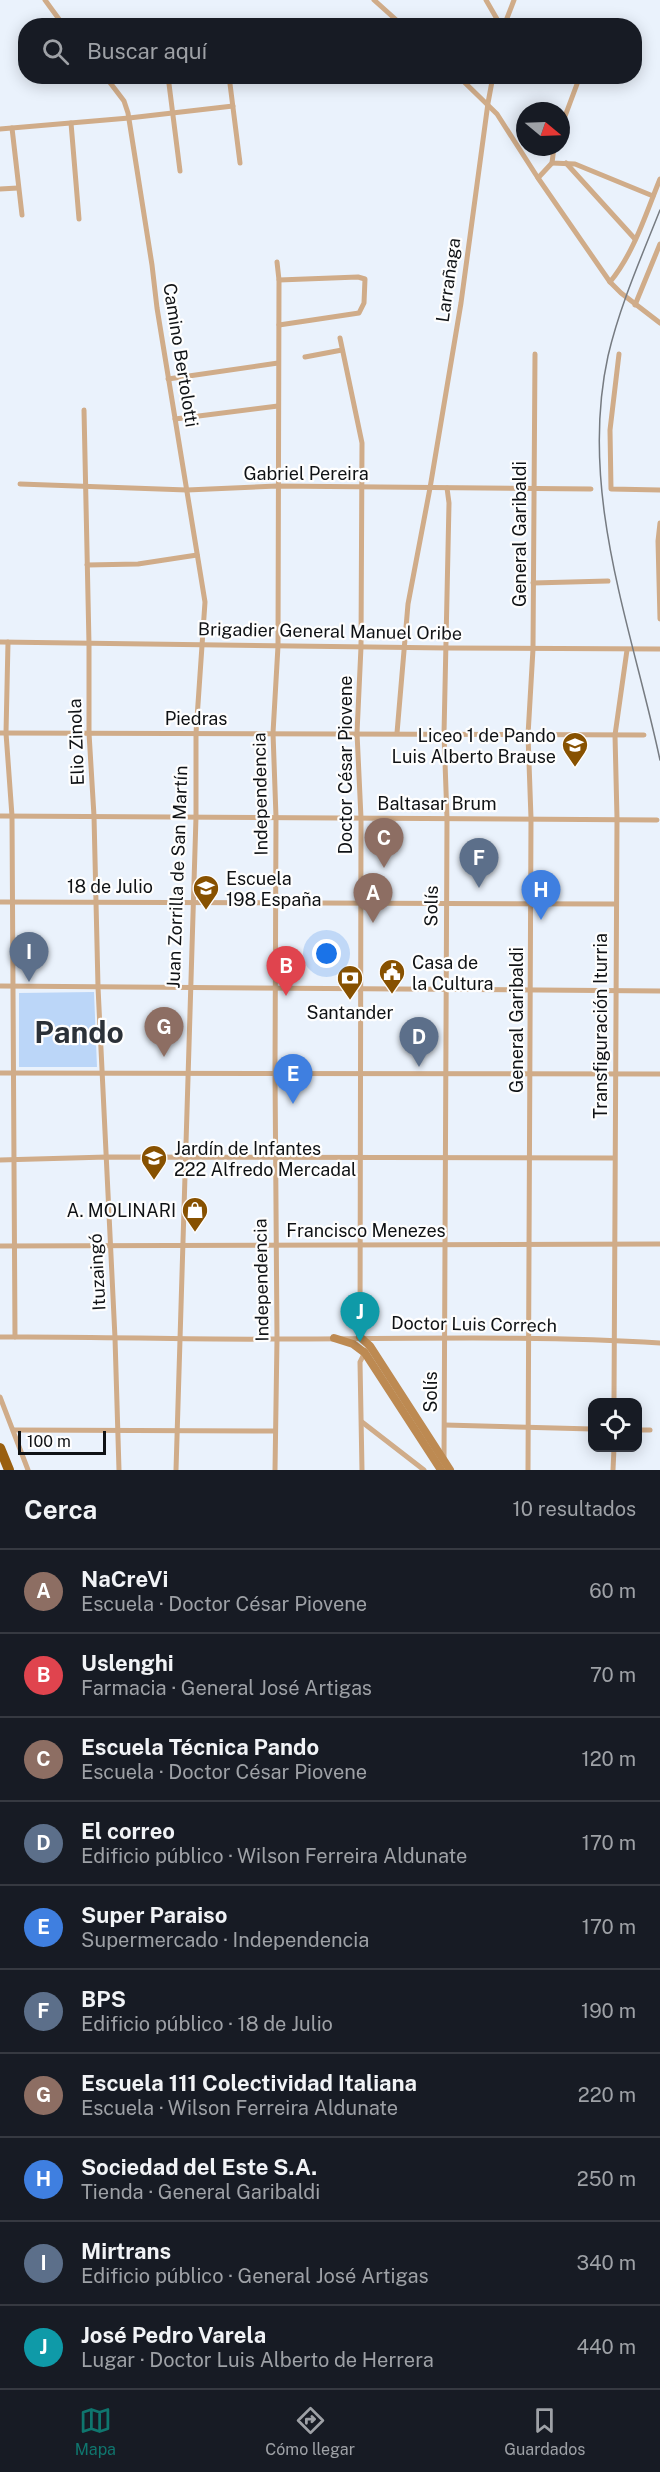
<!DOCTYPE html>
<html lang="es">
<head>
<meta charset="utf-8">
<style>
	:root { --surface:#171b24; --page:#20242c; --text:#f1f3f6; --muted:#9ea1a6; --line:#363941; --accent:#0f766e }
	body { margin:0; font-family:"Public Sans",sans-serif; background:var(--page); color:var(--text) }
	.controls { position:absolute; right:18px; bottom:18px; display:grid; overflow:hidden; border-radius:12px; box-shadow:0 3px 15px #0003 }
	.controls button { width:54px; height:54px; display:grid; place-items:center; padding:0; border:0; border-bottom:2px solid var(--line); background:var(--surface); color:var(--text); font:30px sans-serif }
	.compass { position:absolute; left:516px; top:102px; width:54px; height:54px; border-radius:50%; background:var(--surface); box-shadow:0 3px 15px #0003; rotate:109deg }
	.scale { position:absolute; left:18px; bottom:15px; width:88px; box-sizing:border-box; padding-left:6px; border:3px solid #0f1215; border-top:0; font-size:16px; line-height:21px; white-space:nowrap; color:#0f1215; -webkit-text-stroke:4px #fefefe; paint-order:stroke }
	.you { position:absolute; left:327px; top:954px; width:21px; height:21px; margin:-15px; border:4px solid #fff; border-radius:50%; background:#1a73e8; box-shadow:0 0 0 9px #1a73e833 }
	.badge { display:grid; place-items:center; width:39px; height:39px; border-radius:50%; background:var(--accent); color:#fff; font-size:20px; font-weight:700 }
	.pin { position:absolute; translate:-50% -50px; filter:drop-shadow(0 2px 3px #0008) }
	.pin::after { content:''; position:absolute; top:32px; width:21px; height:18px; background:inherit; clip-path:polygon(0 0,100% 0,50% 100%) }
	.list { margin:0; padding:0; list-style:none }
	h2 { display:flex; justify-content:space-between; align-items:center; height:78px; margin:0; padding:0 24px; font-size:26px }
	h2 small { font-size:20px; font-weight:400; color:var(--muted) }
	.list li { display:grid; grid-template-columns:39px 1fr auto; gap:18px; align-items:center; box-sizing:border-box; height:84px; padding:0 24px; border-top:2px solid var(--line) }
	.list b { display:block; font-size:22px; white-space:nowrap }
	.list p { margin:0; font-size:20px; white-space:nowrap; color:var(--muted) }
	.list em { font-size:20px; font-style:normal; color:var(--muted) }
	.icon { flex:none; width:33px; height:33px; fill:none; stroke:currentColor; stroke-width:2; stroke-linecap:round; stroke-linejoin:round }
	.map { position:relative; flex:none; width:660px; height:1470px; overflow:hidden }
	.search { position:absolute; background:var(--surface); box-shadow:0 3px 15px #0003; left:18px; right:18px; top:18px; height:66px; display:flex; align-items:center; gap:15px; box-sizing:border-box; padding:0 21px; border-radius:24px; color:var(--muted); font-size:22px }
	.sheet { height:918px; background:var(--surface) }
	nav { display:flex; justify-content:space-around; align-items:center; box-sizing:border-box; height:84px; border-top:2px solid var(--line); background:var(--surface); font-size:16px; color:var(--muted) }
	nav a { display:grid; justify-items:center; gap:3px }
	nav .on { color:var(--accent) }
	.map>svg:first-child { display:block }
	.green { fill:#bbd6f8 }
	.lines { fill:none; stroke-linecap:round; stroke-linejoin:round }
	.street { stroke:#d0ac89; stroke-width:5 }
	.secondary { stroke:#bd8a52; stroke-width:8 }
	.highway { stroke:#995f10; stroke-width:10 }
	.rail { stroke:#767b81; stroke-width:1.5 }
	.labels { text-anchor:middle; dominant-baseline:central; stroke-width:4.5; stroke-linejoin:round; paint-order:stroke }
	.street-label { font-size:18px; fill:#0f1215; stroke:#fefefe }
	.poi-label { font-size:18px; fill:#0f1215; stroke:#fefefe; text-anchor:start }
	.town-label { font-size:30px; font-weight:bold; fill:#2b3138; stroke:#fefefe }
</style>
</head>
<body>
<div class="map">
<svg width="660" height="1470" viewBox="0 0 660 1470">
	<rect width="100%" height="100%" fill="#eaf2fc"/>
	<polygon class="green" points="94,992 97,1067 19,1067 19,993"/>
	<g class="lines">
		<g class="street">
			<polyline points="45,0 64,26"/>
			<polyline points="374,0 403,26"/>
			<polyline points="486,0 501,26"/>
			<polyline points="504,26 514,0"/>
			<polyline points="105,76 124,101 128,113 152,265 157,308 205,602 196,733 196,817 176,1470"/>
			<polyline points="168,76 180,171"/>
			<polyline points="229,76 240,163"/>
			<polyline points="458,76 497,114 538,178 610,282 621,293 660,323"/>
			<polyline points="71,123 79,219"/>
			<polyline points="561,127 580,76"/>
			<polyline points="12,128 22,215"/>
			<polyline points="0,129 129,118 233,106"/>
			<polyline points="554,147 552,163 575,164 653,196"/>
			<polyline points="566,163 635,239"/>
			<polyline points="538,178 552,163"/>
			<polyline points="0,189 18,188"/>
			<path d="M 610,282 C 634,253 646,213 660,179"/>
			<polyline points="635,305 660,244"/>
			<polyline points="279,325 359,313 364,303 365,279 358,277 279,280"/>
			<polyline points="340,338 362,443 361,647 357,733 361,818 360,1337"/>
			<polyline points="619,354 610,430 611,489 660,490"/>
			<polyline points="305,357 342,350"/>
			<polyline points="168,379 278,363"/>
			<polyline points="84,410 89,644 89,733 94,816 98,987 115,1338 119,1470"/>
			<polyline points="175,419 278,406"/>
			<polyline points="20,484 187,490 277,486 591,489"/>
			<polyline points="660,523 658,541 660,619"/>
			<polyline points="87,565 138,564 197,555"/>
			<polyline points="533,583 608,581"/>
			<polyline points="0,642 447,648 660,649"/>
			<polyline points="8,642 6,733 12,816 15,1337"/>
			<polyline points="0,733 644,735"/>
			<polyline points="397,733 408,604 430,488 461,303 488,103 493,76"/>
			<polyline points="0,816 657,820"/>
			<polyline points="0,902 616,904"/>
			<polyline points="0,986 660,991"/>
			<polyline points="0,1073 660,1074"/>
			<polyline points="0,1160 107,1157 614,1158"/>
			<polyline points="0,1246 660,1244"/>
			<path d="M 0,1337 C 93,1336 185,1340 278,1339 C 405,1339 533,1335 660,1343"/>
			<polyline points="0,1397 28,1470"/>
			<polyline points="614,1402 617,818 615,735 627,650"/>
			<polyline points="362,1422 424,1470"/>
			<polyline points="445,1425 592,1429"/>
			<polyline points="14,1430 275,1431"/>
			<polyline points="638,1430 650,1430"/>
			<polyline points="444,1461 447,818 444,734 449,503 447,488"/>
			<polyline points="275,1470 277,1339 275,1072 276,817 273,733 278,646 279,280 277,262"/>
			<polyline points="362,1470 360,1362 366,1350"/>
			<polyline points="528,1470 531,818 528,735 533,649 535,354"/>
			<polyline points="613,1470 614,1448"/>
		</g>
		<g class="secondary">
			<polyline points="360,1337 370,1346 450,1470"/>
			<polyline points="334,1338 353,1344 365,1353 441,1470"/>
		</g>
		<polyline class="highway" points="0,1448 9,1470"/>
		<path class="rail" d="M 660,210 C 641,258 620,305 608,356 C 578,493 632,628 660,760"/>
	</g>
	<defs>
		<g id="school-pin" transform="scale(1.35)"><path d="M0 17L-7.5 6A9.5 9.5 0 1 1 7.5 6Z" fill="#875100" stroke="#fefefe"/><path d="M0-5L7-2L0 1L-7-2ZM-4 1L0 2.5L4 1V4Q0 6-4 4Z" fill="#fff"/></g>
		<g id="civic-pin" transform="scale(1.35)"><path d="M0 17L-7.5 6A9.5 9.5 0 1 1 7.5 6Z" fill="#875100" stroke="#fefefe"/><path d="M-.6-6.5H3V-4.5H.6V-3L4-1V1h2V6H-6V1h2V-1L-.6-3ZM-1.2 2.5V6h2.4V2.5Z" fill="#fff"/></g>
		<g id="bank-pin" transform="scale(1.35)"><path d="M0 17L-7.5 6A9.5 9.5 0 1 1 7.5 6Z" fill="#875100" stroke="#fefefe"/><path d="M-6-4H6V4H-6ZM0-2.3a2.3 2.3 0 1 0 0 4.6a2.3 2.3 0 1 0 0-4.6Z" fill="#fff"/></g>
		<g id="shop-pin" transform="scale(1.35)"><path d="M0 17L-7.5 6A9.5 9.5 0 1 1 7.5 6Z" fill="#875100" stroke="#fefefe"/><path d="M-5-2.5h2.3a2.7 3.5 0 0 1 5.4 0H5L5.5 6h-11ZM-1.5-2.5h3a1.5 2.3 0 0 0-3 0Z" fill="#fff"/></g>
	</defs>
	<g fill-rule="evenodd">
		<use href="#school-pin" x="575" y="745"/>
		<use href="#school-pin" x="206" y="888"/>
		<use href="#civic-pin" x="392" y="972"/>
		<use href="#bank-pin" x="350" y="978"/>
		<use href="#school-pin" x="154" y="1158"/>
		<use href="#shop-pin" x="195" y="1210"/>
	</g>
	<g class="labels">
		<g class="street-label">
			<text transform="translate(448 280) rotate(-82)">Larrañaga</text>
			<text transform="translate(181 355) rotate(81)">Camino Bertolotti</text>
			<text x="306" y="473">Gabriel Pereira</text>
			<text transform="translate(519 534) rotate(-90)">General Garibaldi</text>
			<text transform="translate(330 631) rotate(1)">Brigadier General Manuel Oribe</text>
			<text x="196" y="718">Piedras</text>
			<text transform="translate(76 742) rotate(-92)">Elio Zinola</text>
			<text transform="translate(345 765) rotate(-90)">Doctor César Piovene</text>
			<text transform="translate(260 794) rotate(-91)">Independencia</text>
			<text x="437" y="803">Baltasar Brum</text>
			<text transform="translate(177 877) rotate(-88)">Juan Zorrilla de San Martín</text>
			<text x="110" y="886">18 de Julio</text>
			<text transform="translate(431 906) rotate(-89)">Solís</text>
			<text transform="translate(516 1020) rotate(-90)">General Garibaldi</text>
			<text transform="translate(600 1026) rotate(-90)">Transfiguración Iturria</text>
			<text x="366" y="1230">Francisco Menezes</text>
			<text transform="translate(97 1272) rotate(-93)">Ituzaingó</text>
			<text transform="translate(261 1280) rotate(-91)">Independencia</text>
			<text transform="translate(474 1324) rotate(1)">Doctor Luis Correch</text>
			<text transform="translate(430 1392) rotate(-90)">Solís</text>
		</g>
		<g class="poi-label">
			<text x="556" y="735" text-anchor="end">Liceo 1 de Pando<tspan x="556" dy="21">Luis Alberto Brause</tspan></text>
			<text x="226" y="878">Escuela<tspan x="226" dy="21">198 España</tspan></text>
			<text x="412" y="962">Casa de<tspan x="412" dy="21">la Cultura</tspan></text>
			<text x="350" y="1012" text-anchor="middle">Santander</text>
			<text x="174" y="1148">Jardín de Infantes<tspan x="174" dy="21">222 Alfredo Mercadal</tspan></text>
			<text x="176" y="1210" text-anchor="end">A. MOLINARI</text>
		</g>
		<g class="town-label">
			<text x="79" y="1032">Pando</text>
		</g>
	</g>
</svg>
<div class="controls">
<button><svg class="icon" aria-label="locate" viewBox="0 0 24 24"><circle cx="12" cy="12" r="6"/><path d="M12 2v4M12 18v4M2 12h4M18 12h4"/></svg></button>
</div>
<svg class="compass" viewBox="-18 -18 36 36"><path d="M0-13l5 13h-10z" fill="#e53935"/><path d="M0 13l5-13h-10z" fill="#9ea1a6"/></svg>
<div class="scale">100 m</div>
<div class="you"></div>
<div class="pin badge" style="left:373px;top:923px;background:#8d6e63">A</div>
<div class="pin badge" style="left:286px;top:996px;background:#e0444e">B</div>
<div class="pin badge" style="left:384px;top:868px;background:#8d6e63">C</div>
<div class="pin badge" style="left:419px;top:1067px;background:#5c6f8a">D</div>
<div class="pin badge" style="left:293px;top:1104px;background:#3f7fe0">E</div>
<div class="pin badge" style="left:479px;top:888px;background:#5c6f8a">F</div>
<div class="pin badge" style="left:164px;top:1057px;background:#8d6e63">G</div>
<div class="pin badge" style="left:541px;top:920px;background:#3f7fe0">H</div>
<div class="pin badge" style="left:29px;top:982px;background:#5c6f8a">I</div>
<div class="pin badge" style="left:360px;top:1342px;background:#0f9aa8">J</div>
<div class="search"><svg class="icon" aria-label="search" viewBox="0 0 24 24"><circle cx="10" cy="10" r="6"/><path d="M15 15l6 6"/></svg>Buscar aquí</div>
</div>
<section class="sheet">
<h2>Cerca<small>10 resultados</small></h2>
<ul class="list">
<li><span class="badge" style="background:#8d6e63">A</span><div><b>NaCreVi</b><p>Escuela · Doctor César Piovene</p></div><em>60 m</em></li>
<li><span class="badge" style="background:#e0444e">B</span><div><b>Uslenghi</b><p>Farmacia · General José Artigas</p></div><em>70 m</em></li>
<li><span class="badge" style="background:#8d6e63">C</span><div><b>Escuela Técnica Pando</b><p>Escuela · Doctor César Piovene</p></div><em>120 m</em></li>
<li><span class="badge" style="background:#5c6f8a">D</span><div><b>El correo</b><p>Edificio público · Wilson Ferreira Aldunate</p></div><em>170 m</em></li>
<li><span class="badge" style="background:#3f7fe0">E</span><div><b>Super Paraiso</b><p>Supermercado · Independencia</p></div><em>170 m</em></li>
<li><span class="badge" style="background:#5c6f8a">F</span><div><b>BPS</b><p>Edificio público · 18 de Julio</p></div><em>190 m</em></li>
<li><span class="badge" style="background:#8d6e63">G</span><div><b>Escuela 111 Colectividad Italiana</b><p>Escuela · Wilson Ferreira Aldunate</p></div><em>220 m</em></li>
<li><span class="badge" style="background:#3f7fe0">H</span><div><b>Sociedad del Este S.A.</b><p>Tienda · General Garibaldi</p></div><em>250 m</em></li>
<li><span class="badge" style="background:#5c6f8a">I</span><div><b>Mirtrans</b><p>Edificio público · General José Artigas</p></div><em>340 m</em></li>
<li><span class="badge" style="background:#0f9aa8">J</span><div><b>José Pedro Varela</b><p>Lugar · Doctor Luis Alberto de Herrera</p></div><em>440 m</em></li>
</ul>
</section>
<nav>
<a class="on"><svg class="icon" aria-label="map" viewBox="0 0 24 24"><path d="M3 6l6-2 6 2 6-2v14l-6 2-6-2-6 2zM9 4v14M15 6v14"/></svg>Mapa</a>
<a><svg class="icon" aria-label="directions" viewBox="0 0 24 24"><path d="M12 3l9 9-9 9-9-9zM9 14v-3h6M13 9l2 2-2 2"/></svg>Cómo llegar</a>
<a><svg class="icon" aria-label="saved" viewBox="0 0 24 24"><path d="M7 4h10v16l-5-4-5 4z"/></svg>Guardados</a>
</nav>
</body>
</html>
